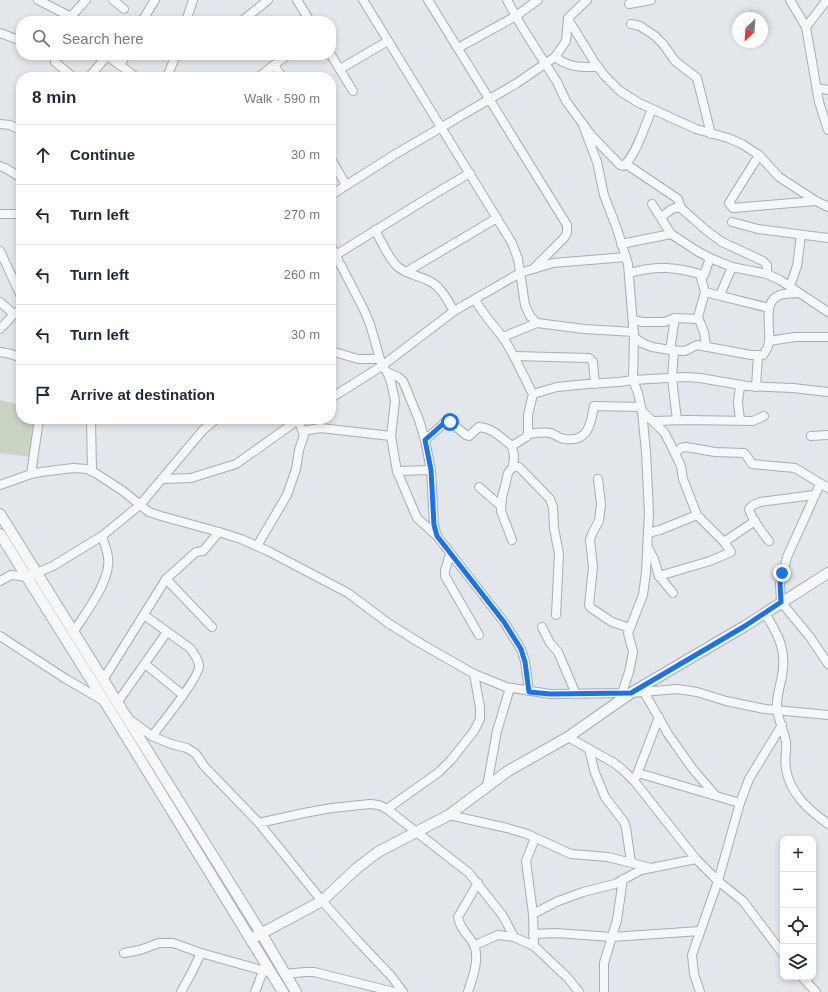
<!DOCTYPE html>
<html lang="en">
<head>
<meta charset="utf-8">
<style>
	:root { --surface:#fff; --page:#f2f2f3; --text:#1f2937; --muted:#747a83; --line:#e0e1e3 }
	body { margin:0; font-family:Helvetica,sans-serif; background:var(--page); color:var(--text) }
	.controls { position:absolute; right:12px; bottom:12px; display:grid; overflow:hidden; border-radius:8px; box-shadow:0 2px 6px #0003 }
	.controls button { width:36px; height:36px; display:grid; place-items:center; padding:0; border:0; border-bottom:1px solid var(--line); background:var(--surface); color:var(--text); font:20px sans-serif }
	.compass { position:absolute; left:732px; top:12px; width:36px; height:36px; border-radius:50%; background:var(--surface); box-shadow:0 2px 6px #0003; rotate:205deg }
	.stop { position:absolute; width:12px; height:12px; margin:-9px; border:3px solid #1a73e8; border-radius:50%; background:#fff }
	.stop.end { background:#1a73e8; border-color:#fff; box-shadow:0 1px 4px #0008 }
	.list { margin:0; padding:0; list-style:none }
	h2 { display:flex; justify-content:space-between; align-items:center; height:52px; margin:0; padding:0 16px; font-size:17px }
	h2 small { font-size:13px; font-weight:400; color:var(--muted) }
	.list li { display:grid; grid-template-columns:26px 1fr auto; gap:12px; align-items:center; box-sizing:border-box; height:60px; padding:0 16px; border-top:1px solid var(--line) }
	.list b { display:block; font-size:15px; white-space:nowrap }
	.list em { font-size:13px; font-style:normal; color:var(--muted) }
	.icon { flex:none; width:22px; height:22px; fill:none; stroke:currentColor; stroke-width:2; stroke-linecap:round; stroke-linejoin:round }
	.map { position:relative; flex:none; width:828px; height:992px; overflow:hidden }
	.search { position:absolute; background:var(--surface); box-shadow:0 2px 6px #0003; left:16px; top:16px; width:320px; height:44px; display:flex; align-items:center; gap:10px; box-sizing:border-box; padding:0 14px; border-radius:16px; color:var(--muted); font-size:15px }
	.panel { position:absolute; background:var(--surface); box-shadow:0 2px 6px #0003; left:16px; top:72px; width:320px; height:352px; border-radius:16px }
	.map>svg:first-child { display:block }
	.green { fill:#c9d4c5 }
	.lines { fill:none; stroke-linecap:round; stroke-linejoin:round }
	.minor-casing { stroke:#a8adb4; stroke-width:10 }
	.tertiary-casing { stroke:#a8adb4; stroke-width:12 }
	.minor { stroke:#f6f7f9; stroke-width:8 }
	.tertiary { stroke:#f6f7f9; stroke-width:10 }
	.route { stroke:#1a73e8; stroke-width:5 }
</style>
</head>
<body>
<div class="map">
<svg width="828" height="992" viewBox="0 0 828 992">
	<rect width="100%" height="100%" fill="#e3e6ea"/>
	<polygon class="green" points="0,400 21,405 21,419 38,419 31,457 0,453"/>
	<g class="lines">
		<g class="minor-casing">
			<g id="minor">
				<polyline points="38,0 79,21"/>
				<polyline points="113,0 124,9"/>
				<polyline points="297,0 310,21"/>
				<polyline points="363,0 512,243 518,259 525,305 530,316 537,323 584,329 634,332"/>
				<polyline points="428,0 567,225 567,233 564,238 534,268"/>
				<path d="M 507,0 L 522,27 L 557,82 L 566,101 L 591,135 L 620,165 L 623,166 C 635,158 646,123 652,109"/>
				<polyline points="790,0 806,27 819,102 828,130"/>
				<polyline points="629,4 651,0"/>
				<polyline points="568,19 595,63 604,75 620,91 639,103 696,129 728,138 742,144 759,155 779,177 816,201 828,207"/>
				<polyline points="67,21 86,0"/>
				<polyline points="142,21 155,0"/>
				<polyline points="186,21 193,0"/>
				<polyline points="242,21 268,0"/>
				<polyline points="631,24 640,26 655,36 663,44 675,61 697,78 711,134"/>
				<polyline points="806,27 827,0"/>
				<polyline points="0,33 16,39 21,39"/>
				<polyline points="458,48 516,16 538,0"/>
				<polyline points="57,55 55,59 55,62 73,77"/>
				<polyline points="106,55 136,77"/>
				<polyline points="331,55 353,91"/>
				<path d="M 555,57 C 570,68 580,67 598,67"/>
				<polyline points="120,65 126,55"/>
				<polyline points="274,65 282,77"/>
				<polyline points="340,69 388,41"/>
				<polyline points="89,77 107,56"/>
				<polyline points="167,77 176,55"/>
				<polyline points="259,77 287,55"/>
				<polyline points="817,88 828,90"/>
				<polyline points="0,124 10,125 21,130"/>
				<polyline points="583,125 597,162 604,195 617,229 628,264 634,337 633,380 638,393 642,411 646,452 649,513 646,572 643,595 628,633 633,652 629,672 622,693"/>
				<polyline points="759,155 729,203 733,208 816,201"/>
				<polyline points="331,159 346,185"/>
				<polyline points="626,164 678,199 681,208"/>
				<path d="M 0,166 C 10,169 12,174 21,177"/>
				<polyline points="331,195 394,155 517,83 555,57 566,41 568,18 587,0"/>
				<polyline points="652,204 671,234 697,251 710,258 732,267 767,274 780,280 828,312"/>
				<polyline points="0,214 21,214"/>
				<path d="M 661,218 C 667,213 672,206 681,208 L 707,231 L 722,242 L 763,261 L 767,265 L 767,274"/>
				<polyline points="732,222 758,229 828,238"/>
				<path d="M 375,230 C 382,242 388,258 398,267 C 408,275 421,276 431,282 C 442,288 447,300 454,311"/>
				<polyline points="621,244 671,234"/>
				<polyline points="331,246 364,310 370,324 382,366 387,372 391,382 395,401 391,436"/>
				<polyline points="0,251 21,296"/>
				<polyline points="331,258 431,196 470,173"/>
				<polyline points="406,272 497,218"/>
				<path d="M 629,273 C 658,265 675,267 704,275"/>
				<polyline points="790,286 797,266 801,235"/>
				<polyline points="705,292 769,308"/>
				<polyline points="720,295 732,267"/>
				<path d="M 475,299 C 482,314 494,325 504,339 C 515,356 523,376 533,394 L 528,415 L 528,434 L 526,437 L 512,446 L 514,456 L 513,467 L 508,473 L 505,486 L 502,497 L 501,511 L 512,540"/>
				<polyline points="0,302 14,314"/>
				<polyline points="633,320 643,322 664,322 675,318 698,319"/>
				<polyline points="0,329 14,314 21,310"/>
				<polyline points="503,337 537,323"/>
				<path d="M 634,337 L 642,343 L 652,347 L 670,350 L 685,351 L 697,345 L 751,355 L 763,355 C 766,351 769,346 769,341 C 771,327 762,301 780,295 C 785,293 792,294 798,293"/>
				<polyline points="769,341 795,337 828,337"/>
				<polyline points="706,347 704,332 698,317 705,292 701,278 704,275 710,258"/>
				<polyline points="670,350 675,318"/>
				<polyline points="331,351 358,359 379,359"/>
				<polyline points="674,351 672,378 677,420"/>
				<polyline points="0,352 11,354 21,358"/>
				<polyline points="514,356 589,358 593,362 595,384"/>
				<polyline points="387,372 398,377 403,381 419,420 425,440 431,470 434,525 437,536 504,622 521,649 525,661 529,691"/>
				<polyline points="756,387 758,355"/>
				<polyline points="533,394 557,387 587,384 619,382 633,380 686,377 700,378 747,386 793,388 828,392"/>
				<polyline points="331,398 382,366 454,311 520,273 553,263 626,257"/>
				<polyline points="642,411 664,432 670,443 681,466 683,479 697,515 724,542 731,552 710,561 659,576"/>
				<polyline points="91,419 92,471"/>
				<polyline points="740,420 738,402 740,386"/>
				<polyline points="654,421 687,420 753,421 764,416"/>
				<polyline points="303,431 320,428 391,436 395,460 397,471 417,518 437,536"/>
				<path d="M 528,434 C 535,433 544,432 551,433 C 556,435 560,439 565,439 C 589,442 591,423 594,406 L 641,407"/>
				<polyline points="811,436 828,435"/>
				<path d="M 425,440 L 447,421 L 450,422 L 466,435 L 469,436 L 479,427 C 493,428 501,438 512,446"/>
				<path d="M 675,453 L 681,448 L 686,447 L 715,452 L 744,453 C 748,456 749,460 752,464 L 795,468 L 828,488"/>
				<polyline points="513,467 519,467 550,499 553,507 554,528 559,554 556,615"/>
				<polyline points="397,471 431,470"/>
				<polyline points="31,474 39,419"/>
				<polyline points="163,479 191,478 236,464 298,420"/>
				<polyline points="598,479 601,504 599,521 592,534 590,540 593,567 589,605 591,608 612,622 630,628"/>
				<polyline points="820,484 787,557 780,584 781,602 810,637 828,664"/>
				<polyline points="0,485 31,474 41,472 73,468 87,469 97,474 123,491 149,512 161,516 219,532 241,539 268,551 348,593 388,623 420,643 474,674 506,687 550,694 631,693 677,689 697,692 726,701 765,709 828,715"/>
				<polyline points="479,487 501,506"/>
				<polyline points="648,533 660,530 697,515"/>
				<path d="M 769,541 C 762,532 752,520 749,509 L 753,505 L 760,502 L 814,495"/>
				<polyline points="724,542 755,521"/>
				<polyline points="257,546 287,495 296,469 299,450 304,435 298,420 299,419"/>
				<polyline points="648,548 654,559 659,576 673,593"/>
				<polyline points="450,554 445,571 445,576 479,635"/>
				<polyline points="0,581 11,575 27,577 53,566 102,536 140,505 203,430 216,419"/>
				<path d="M 765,613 C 778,635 787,649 782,676 C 780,687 776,698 777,709 C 778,719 784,731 786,742 C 787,751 784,760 786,769 C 790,794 809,810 828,824"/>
				<path d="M 144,615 L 191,649 C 194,654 199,660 199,666 C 200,676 160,726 152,736"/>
				<polyline points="212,627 166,579 196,552 203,551 219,532"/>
				<polyline points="542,627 550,643 558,652 576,694"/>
				<path d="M 73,633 C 85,613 112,580 108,557 C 107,550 104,542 102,536"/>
				<polyline points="0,636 66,679 104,701"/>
				<polyline points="145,664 183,695"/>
				<polyline points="103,680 166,579"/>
				<polyline points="644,692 668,734 692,768 715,795"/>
				<polyline points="117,703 167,632"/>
				<polyline points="129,719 152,736 171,744 187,748 196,754 204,766 259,823 322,901 356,939 392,977 403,992"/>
				<polyline points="568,737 614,763 623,770 635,782 696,859 718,881 743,901 783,954"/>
				<polyline points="589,749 595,773 605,797 624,822 626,828 631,862"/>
				<polyline points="638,773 740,803 749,779 782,725"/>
				<polyline points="636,777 659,717"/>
				<polyline points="487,786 497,731 510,688"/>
				<polyline points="387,809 439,772 451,760 474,731 480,719 480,707 474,674"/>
				<polyline points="449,815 507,828 527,834 571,854 608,857 651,868"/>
				<polyline points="259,823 304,813 332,808 370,804 379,805 387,809 469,873 503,916 514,937 534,946 568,978 579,992"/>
				<polyline points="533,914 526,861 535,838"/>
				<polyline points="533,934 555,933 612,937 700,931"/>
				<polyline points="475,945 498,935 514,937"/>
				<polyline points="534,946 533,914 556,902 583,892 615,884 641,870 696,859"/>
				<polyline points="124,953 140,950 159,943 173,943 201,953 272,973"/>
				<polyline points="285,974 305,972 314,972 394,992"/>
				<polyline points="802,977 816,992"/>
				<polyline points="181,992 192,972 201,953"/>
				<polyline points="255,992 263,971"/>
				<path d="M 468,992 C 472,979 481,957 473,943 C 468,935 459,927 458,917 L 478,883"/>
				<polyline points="604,992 604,963 617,920 623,879"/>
				<polyline points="700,992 694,974 692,955 718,881 740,803"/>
			</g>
		</g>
		<g class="tertiary-casing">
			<g id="tertiary">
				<polyline points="0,514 261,933 296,992"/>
				<polyline points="0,534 105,702 283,992"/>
				<polyline points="251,939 322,901 357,868 378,852 449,815 508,771 568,737 631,693 745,626 828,573"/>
			</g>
		</g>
		<use href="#minor" class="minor"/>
		<use href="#tertiary" class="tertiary"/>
	</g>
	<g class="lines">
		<polyline class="route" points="450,422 444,423 425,440 431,470 434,525 437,536 504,622 521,649 525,662 529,692 550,694 631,693 745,626 781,602 780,584 782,573"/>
	</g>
</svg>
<div class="controls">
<button>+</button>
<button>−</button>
<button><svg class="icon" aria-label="locate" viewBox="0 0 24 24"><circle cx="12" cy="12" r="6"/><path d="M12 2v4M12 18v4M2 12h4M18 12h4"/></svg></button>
<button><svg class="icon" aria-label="layers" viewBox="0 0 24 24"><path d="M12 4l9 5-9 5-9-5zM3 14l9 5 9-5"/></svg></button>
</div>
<svg class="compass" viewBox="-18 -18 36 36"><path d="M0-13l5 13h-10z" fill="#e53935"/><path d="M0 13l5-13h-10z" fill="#747a83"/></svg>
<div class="stop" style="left:450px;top:422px"></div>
<div class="stop end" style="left:782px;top:573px"></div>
<div class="search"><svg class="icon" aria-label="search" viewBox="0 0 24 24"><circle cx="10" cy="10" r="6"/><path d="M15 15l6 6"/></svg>Search here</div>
<section class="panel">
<h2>8 min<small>Walk · 590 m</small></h2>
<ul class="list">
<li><svg class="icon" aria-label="ahead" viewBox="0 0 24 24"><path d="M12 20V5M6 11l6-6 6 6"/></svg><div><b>Continue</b></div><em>30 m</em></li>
<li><svg class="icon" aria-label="left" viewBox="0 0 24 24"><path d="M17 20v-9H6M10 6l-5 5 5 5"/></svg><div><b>Turn left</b></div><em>270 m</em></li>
<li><svg class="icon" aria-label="left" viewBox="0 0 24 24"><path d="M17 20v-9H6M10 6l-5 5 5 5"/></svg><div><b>Turn left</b></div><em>260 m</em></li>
<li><svg class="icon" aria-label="left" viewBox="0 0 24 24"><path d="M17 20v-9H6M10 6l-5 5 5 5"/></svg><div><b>Turn left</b></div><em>30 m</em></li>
<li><svg class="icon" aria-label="arrive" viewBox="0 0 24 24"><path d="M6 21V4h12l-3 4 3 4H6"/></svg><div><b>Arrive at destination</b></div></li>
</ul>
</section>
</div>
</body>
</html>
